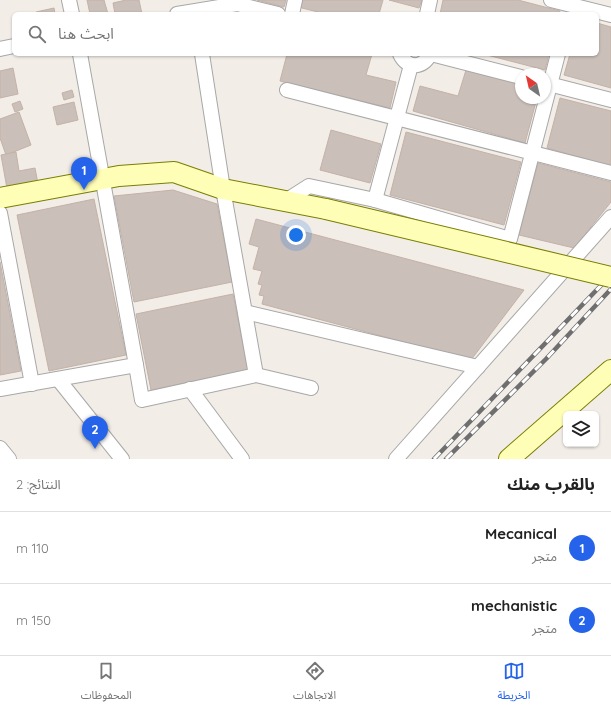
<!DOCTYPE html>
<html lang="ar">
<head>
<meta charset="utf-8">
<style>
	:root { --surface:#fff; --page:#f2f2f2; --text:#222; --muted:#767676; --line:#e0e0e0; --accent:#2563eb }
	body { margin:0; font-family:Quicksand,"Noto Sans Arabic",sans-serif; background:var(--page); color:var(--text); direction:rtl }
	.controls { position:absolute; right:12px; bottom:12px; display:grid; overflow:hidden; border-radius:6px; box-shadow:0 1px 3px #0004 }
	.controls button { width:36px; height:36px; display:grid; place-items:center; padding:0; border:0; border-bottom:1px solid var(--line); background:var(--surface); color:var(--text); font:20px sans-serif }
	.compass { position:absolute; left:515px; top:68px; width:36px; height:36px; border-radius:50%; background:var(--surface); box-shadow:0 1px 3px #0004; rotate:326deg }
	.you { position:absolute; left:296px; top:235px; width:14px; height:14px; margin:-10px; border:3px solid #fff; border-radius:50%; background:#1a73e8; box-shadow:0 0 0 6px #1a73e833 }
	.badge { display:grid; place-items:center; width:26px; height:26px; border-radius:50%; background:var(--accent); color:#fff; font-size:13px; font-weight:700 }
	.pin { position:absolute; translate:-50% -33px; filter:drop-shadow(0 1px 2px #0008) }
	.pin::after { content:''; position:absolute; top:21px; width:14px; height:12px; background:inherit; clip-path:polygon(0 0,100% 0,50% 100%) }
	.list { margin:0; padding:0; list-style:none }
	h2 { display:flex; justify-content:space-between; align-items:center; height:52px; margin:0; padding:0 16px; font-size:17px }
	h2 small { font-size:13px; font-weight:400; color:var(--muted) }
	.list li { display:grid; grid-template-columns:26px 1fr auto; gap:12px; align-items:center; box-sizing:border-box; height:72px; padding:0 16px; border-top:1px solid var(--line) }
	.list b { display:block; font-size:15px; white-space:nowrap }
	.list p { margin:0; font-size:13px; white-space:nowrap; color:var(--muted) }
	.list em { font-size:13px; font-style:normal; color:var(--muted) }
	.icon { flex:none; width:22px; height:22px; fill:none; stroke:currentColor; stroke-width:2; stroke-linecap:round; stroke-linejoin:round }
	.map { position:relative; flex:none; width:611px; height:459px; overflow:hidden; direction:ltr }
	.search { position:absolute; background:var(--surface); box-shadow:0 1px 3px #0004; left:12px; right:12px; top:12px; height:44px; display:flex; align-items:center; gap:10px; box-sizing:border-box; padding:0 14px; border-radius:6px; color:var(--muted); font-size:15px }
	.sheet { height:196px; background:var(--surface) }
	nav { display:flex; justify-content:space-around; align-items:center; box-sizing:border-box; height:56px; border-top:1px solid var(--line); background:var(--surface); font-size:11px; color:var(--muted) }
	nav a { display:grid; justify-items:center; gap:2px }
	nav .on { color:var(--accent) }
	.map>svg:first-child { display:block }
	.building { fill:#cabfb9; stroke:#c5b2a7 }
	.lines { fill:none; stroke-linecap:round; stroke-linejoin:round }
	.minor-casing { stroke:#a8a8a8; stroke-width:16 }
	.secondary-casing { stroke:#7a7f00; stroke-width:22 }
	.minor { stroke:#fff; stroke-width:14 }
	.secondary { stroke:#fffeb7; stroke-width:20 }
	.rail-casing { stroke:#6f6f6f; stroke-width:4.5 }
	.rail { stroke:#fff; stroke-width:3; stroke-dasharray:9; stroke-linecap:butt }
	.secondary-bridge-casing { stroke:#7a7f00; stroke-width:22; stroke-linecap:butt }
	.secondary-bridge { stroke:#fffeb7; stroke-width:20 }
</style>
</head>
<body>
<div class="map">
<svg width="611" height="459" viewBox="0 0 611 459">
	<rect width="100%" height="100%" fill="#f2ede7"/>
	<g class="building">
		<polygon points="87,0 104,0 108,14 90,14"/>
		<polygon points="126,0 139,0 142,14 115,14 113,3"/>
		<polygon points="257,0 286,0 284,7"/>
		<polygon points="300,0 383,0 379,14 326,14 298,7"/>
		<polygon points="389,0 422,0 419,8"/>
		<polygon points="443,0 518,0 560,11 559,14 440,14"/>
		<polygon points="54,8 55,14 36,14 36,12"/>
		<polygon points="597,23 611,27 611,88 564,75 570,54 597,54"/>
		<polygon points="287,54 372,54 366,75 396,82 390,108 280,81"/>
		<polygon points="483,54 549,54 545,70"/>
		<polygon points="13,68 18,94 0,98 0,71"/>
		<polygon points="466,70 521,85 521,98 537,98 525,143 413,111 420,86 458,96"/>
		<polygon points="72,90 74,97 64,100 62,93"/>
		<polygon points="560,98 611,111 611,166 547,148"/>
		<polygon points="20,101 23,109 15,112 12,104"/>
		<polygon points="74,102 78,120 57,125 53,107"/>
		<polygon points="19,112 31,145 6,155 0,138 0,119"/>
		<polygon points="331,130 381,144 370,183 320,170"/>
		<polygon points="406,132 521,162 504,225 390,195"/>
		<polygon points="16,152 19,171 35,168 39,189 8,194 1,155"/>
		<polygon points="538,163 611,182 611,202 574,248 519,235"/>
		<polygon points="173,190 217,204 232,282 134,302 114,196"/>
		<polygon points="94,199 126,355 49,371 17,215"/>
		<polygon points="256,219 524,290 471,360 262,304 264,296 259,295 262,285 258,284 262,271 253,269 259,247 249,244"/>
		<polygon points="0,262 21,371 0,375"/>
		<polygon points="233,294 248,370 151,390 136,314"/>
	</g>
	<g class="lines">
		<g class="minor-casing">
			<g id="minor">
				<polyline points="69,0 72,14"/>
				<polyline points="551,0 611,15"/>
				<polyline points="177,14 237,4 278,14"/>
				<polyline points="292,14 295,0"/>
				<polyline points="427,14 430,0"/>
				<polyline points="0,49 14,46"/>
				<polyline points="80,54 136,365"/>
				<path d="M 400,54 C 407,69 423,69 430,54"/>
				<polyline points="431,54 521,77"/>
				<polyline points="545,83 611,100"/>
				<polyline points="287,90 611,173"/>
				<polyline points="375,200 411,65"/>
				<polyline points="284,202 309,186 375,200 510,239 558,54"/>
				<polyline points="0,213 32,384"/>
				<polyline points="245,312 478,367"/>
				<polyline points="256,375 311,388"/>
				<polyline points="58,379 122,459"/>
				<polyline points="0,389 136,365 142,400 256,375 223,189 202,54"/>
				<polyline points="190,389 242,459"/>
				<polyline points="0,448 9,459"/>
				<polyline points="396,459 611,217"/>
			</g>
		</g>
		<g class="secondary-casing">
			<g id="secondary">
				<polyline points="0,198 119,176 174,172 223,189 326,209"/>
				<polyline points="509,459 611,370"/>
			</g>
		</g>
		<use href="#minor" class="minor"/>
		<use href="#secondary" class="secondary"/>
		<g class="rail-casing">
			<g id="rail">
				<polyline points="434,459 611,275"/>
				<polyline points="446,459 546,359 611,289"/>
			</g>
		</g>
		<use href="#rail" class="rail"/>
		<g class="secondary-bridge-casing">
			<polyline id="secondary-bridge" points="326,209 611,277"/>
		</g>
		<use href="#secondary-bridge" class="secondary-bridge"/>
	</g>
</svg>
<div class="controls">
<button><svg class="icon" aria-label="layers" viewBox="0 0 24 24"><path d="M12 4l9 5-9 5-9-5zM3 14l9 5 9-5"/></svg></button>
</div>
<svg class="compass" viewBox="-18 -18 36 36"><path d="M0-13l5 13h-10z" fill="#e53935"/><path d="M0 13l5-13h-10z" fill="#767676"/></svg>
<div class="you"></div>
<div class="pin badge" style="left:84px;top:190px">1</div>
<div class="pin badge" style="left:95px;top:449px">2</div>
<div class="search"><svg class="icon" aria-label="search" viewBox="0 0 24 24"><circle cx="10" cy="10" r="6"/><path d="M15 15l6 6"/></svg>ابحث هنا</div>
</div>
<section class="sheet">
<h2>بالقرب منك<small>النتائج: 2</small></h2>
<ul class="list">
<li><span class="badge">1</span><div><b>Mecanical</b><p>متجر</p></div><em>110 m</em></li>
<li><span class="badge">2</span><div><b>mechanistic</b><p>متجر</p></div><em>150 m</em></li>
</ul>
</section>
<nav>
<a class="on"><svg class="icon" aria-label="map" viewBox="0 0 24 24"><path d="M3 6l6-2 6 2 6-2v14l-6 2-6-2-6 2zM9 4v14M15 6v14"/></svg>الخريطة</a>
<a><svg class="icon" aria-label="directions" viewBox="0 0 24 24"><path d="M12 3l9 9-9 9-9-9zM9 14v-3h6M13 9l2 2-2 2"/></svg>الاتجاهات</a>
<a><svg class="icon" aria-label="saved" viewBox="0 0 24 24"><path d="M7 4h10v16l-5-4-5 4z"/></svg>المحفوظات</a>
</nav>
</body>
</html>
